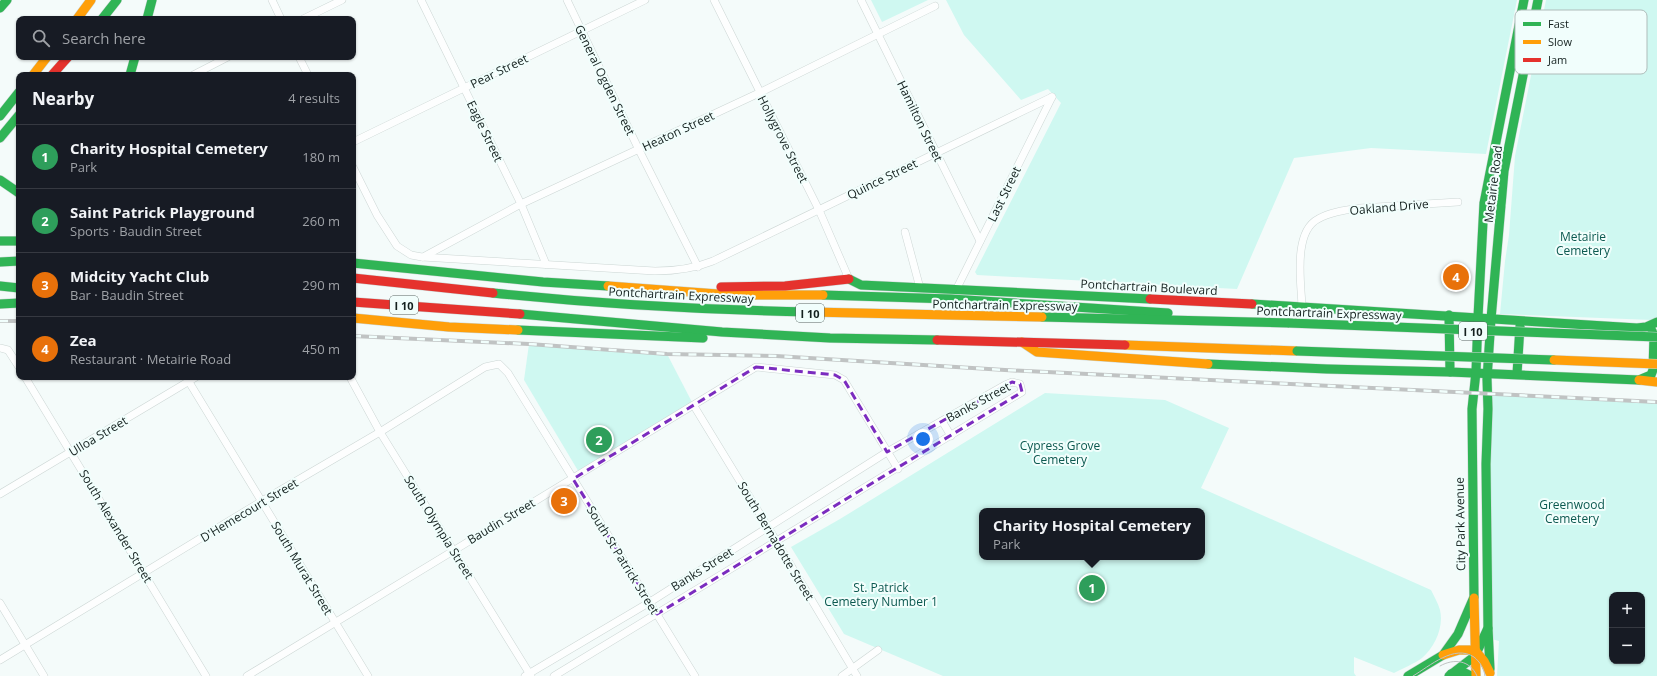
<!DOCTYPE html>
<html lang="en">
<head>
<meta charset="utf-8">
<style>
	:root { --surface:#171b24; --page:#242831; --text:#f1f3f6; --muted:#9ea1a6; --line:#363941; --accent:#8c9099 }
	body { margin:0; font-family:"Open Sans",sans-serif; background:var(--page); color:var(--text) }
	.controls { position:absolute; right:12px; bottom:12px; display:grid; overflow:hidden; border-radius:8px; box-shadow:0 1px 3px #0004 }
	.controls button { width:36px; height:36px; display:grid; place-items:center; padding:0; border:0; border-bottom:1px solid var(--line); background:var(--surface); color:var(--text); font:20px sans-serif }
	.you { position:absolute; left:923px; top:439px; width:14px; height:14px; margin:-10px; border:3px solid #fff; border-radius:50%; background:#1a73e8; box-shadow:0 0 0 6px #1a73e833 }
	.badge { display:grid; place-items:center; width:26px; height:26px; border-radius:50%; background:var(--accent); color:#fff; font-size:13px; font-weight:700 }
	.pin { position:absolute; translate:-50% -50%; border:2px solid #fff; box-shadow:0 1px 4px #0006 }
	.popup { position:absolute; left:979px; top:508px; width:226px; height:52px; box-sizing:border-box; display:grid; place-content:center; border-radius:8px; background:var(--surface); filter:drop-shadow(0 1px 3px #0005); font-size:13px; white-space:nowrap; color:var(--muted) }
	.popup b { font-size:15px; color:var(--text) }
	.popup::after { content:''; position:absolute; left:50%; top:100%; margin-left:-8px; border:8px solid transparent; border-top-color:var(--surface) }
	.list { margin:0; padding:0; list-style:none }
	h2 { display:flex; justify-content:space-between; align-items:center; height:52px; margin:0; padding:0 16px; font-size:17px }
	h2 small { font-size:13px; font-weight:400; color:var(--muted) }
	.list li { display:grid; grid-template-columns:26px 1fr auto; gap:12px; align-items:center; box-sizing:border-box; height:64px; padding:0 16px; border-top:1px solid var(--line) }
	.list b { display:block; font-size:15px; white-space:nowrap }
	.list p { margin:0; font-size:13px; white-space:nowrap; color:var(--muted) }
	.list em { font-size:13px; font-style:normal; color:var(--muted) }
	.icon { flex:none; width:22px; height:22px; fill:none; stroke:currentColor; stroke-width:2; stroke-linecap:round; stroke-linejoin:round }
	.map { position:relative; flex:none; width:1657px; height:676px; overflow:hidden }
	.search { position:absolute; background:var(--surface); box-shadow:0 1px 3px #0004; left:16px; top:16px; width:340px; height:44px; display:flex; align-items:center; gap:10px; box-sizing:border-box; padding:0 14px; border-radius:8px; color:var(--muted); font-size:15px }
	.panel { position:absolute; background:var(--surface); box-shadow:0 1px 3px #0004; left:16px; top:72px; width:340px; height:308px; border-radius:8px }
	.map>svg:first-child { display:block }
	.green { fill:#cff8f1; fill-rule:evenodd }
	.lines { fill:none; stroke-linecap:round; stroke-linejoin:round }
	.street-casing { stroke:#ccd6d4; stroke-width:8 }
	.fast-casing { stroke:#ccd6d4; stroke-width:10 }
	.slow-casing { stroke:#ccd6d4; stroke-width:10 }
	.jam-casing { stroke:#ccd6d4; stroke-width:10 }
	.street { stroke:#fdfefe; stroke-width:7 }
	.fast { stroke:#30b455; stroke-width:9 }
	.slow { stroke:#ff9f0a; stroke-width:9 }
	.jam { stroke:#e5322d; stroke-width:9 }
	.tram { stroke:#c0c3c3; stroke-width:1 }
	.rail-casing { stroke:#c0c3c3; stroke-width:4 }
	.rail { stroke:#f1fefc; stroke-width:2.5; stroke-dasharray:8; stroke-linecap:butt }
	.fast-bridge-casing { stroke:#ccd6d4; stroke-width:10; stroke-linecap:butt }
	.slow-bridge-casing { stroke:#ccd6d4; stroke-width:10; stroke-linecap:butt }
	.fast-bridge { stroke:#30b455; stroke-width:9 }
	.slow-bridge { stroke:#ff9f0a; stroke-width:9 }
	.marked { fill:none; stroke:#7b2cbf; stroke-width:3; stroke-dasharray:8 5; stroke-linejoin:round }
	.labels { text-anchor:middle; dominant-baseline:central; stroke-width:4; stroke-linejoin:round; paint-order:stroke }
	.shield { fill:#f1fefc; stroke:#566361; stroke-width:1 }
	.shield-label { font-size:11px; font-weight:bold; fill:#14211f }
	.street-label { font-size:12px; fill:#14211f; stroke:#f1fefc }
	.park-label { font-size:12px; fill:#0c5950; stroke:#f1fefc }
	.key { fill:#f1fefc; stroke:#afbcba; stroke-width:1 }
	.key-label { font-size:11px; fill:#14211f }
</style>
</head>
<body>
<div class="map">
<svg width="1657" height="676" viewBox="0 0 1657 676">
	<rect width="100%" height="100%" fill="#f4fbfa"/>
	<g class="green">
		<polygon points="871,0 928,0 882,22"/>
		<polygon points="946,0 1517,0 1486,154 1371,148 1294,158 1237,289 977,275 975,272 1061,103 1048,89 1021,100 964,35"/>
		<polygon points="1546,0 1657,0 1657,318 1652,320 1500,314 1505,261 1509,235 1515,156"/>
		<polygon points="529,344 667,354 694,406 580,474 524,380"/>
		<path d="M 1045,393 L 1165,400 L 1229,428 L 1201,488 L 1431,590 C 1434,596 1438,603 1440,610 C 1444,627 1435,647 1422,658 C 1414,664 1403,668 1394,673 L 1354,657 L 1354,673 L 1356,676 L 943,676 L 844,634 L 791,547 L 840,519 ZM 982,511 L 1202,511 L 1202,557 L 982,557 Z"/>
		<path d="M 1488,393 L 1657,402 L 1657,676 L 1497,676 L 1499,641 L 1488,638 ZM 1612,595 L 1642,595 L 1642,661 L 1612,661 Z"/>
	</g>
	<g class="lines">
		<g class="street-casing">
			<g id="street">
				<polyline points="272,0 281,19"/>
				<polyline points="421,0 521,204 546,264"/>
				<polyline points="567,0 639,150 698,267"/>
				<polyline points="714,0 819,210 849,279"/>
				<polyline points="861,0 980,241"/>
				<polyline points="303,19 342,0"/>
				<polyline points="299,57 308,75"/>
				<polyline points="193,75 228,57"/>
				<polyline points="353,142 645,0"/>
				<path d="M 353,167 L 377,215 L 397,246 L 411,255 L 422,257 L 655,271 C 676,271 693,269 713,261 L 1052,97"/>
				<polyline points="1484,203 1502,205"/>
				<polyline points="905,232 920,288"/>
				<polyline points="423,257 521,204 759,93 935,6"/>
				<polyline points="956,290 1052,97"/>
				<path d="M 1302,306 C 1301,283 1293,232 1318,219 C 1330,212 1346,210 1360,208 L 1458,202"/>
				<polyline points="0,348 8,350 19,367"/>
				<polyline points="25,377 206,676"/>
				<polyline points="186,377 368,676"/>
				<polyline points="350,377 380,432 531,676"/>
				<polyline points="694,406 777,542 857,676"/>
				<polyline points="942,421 951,436"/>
				<polyline points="0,494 196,377"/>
				<polyline points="0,603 44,676"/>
				<polyline points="0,660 262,501 380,432 485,367 499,364 508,373 695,676"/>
				<polyline points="247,676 756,367 835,375 844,380 898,469"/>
				<polyline points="525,676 650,602 887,452 1005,385 1012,382 1020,384 1022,392 554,676"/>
				<polyline points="842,676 878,650"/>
			</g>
		</g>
		<g class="fast-casing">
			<g id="fast">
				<polyline points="0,8 7,0"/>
				<polyline points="102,19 117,0"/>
				<polyline points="147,19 152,0"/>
				<polyline points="130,75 135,57"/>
				<polyline points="0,116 19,92"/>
				<polyline points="0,138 19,115"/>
				<polyline points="0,180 19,193"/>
				<polyline points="0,241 19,241"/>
				<polyline points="0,262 19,261"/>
				<polyline points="353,263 543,282 608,286"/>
				<polyline points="849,279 861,285 1150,299"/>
				<polyline points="0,286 19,288"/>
				<path d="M 493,293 C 598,304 704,310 811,312"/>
				<polyline points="823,295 951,299 1168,313"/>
				<polyline points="0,304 19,303"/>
				<polyline points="1252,304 1637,328 1646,327 1657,322"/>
				<polyline points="520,314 722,332 830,338 937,340"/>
				<polyline points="1449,315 1450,372 1639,380 1651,375 1653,370 1654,336 1652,331"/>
				<polyline points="1042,317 1289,323"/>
				<polyline points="1478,317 1484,203 1524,0"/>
				<polyline points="1491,319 1504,171 1538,0"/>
				<polyline points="518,330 703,338"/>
				<polyline points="1208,364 1327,369 1450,372"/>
				<polyline points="1517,374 1520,326"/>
				<polyline points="1488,628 1490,669"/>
				<polyline points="1451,674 1463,672 1471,676"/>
				<polyline points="1408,676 1443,655 1458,634 1474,597 1472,409 1476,372 1478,317"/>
				<polyline points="1449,676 1475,656 1488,628 1486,464 1488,409 1487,379 1491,319"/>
			</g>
		</g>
		<g class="slow-casing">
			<g id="slow">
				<polyline points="77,19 91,0"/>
				<polyline points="33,75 47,57"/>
				<polyline points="608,286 731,295 823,295"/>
				<polyline points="811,312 1042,317"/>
				<polyline points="353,318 449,327 518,330"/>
				<polyline points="1022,342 1037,352 1208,364"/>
				<polyline points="1125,345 1297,351"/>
				<polyline points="1639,380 1657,382"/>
				<polyline points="1474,598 1476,676"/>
				<polyline points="1443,655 1459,650 1475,650 1484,661 1490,673"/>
			</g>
		</g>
		<g class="jam-casing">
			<g id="jam">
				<polyline points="52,75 68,57"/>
				<polyline points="353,278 493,293"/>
				<polyline points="721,287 785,286 849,279"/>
				<polyline points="1150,299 1252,304"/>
				<polyline points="353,302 520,314"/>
				<polyline points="937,340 1125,345"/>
			</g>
		</g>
		<use href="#street" class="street"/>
		<use href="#fast" class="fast"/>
		<use href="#slow" class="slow"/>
		<use href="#jam" class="jam"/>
		<g class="tram">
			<path d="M 1440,666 C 1454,658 1470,660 1477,676"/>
			<path d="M 1413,676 C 1430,666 1454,644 1474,657 C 1480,662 1484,668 1485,676"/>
		</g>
		<g class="rail-casing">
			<g id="rail">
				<polyline points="0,321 19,321"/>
				<polyline points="353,336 529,344 667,354 776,356 1005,370 1657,402"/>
			</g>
		</g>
		<use href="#rail" class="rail"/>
		<g class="fast-bridge-casing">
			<g id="fast-bridge">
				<polyline points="1289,323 1657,337"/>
				<polyline points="1297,351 1554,360"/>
			</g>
		</g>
		<g class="slow-bridge-casing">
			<polyline id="slow-bridge" points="1554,360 1657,364"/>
		</g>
		<use href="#fast-bridge" class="fast-bridge"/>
		<use href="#slow-bridge" class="slow-bridge"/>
	</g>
	<path class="marked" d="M 756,367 L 835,375 L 844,380 L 887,452 L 1012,382 L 1020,384 L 1022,392 L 657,614 L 573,479 Z"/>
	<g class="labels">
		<g class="shield">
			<rect x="390" y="296" width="28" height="18" rx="3"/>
			<rect x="796" y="304" width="28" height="18" rx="3"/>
			<rect x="1459" y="322" width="28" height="18" rx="3"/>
		</g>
		<g class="shield-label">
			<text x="404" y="305">I 10</text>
			<text x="810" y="313">I 10</text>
			<text x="1473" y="331">I 10</text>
		</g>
		<g class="street-label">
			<text transform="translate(499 71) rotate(-26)">Pear Street</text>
			<text transform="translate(605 80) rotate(64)">General Ogden Street</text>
			<text transform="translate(920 121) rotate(64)">Hamilton Street</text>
			<text transform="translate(485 131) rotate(64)">Eagle Street</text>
			<text transform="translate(678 131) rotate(-25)">Heaton Street</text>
			<text transform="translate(783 139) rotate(63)">Hollygrove Street</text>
			<text transform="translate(882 179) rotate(-26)">Quince Street</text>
			<text transform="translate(1493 184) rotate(-83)">Metairie Road</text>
			<text transform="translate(1004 194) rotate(-64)">Last Street</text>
			<text transform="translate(1389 207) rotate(-5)">Oakland Drive</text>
			<text transform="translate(1149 287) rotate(3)">Pontchartrain Boulevard</text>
			<text transform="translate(681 295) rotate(3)">Pontchartrain Expressway</text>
			<text transform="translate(1005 305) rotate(1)">Pontchartrain Expressway</text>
			<text transform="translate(1329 313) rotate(2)">Pontchartrain Expressway</text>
			<text transform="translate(978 402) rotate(-28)">Banks Street</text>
			<text transform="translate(98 436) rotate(-31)">Ulloa Street</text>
			<text transform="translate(249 510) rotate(-31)">D'Hemecourt Street</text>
			<text transform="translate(501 521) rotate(-31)">Baudin Street</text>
			<text transform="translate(1460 524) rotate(-91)">City Park Avenue</text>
			<text transform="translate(116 526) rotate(59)">South Alexander Street</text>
			<text transform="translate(439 527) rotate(58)">South Olympia Street</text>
			<text transform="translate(776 541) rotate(59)">South Bernadotte Street</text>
			<text transform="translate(623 560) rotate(58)">South St Patrick Street</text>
			<text transform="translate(302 568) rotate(59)">South Murat Street</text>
			<text transform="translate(702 569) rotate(-32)">Banks Street</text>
		</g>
		<g class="park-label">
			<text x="1583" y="236">Metairie<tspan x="1583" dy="14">Cemetery</tspan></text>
			<text x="1060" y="445">Cypress Grove<tspan x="1060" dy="14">Cemetery</tspan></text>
			<text x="1572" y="504">Greenwood<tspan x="1572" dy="14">Cemetery</tspan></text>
			<text x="881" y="587">St. Patrick<tspan x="881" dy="14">Cemetery Number 1</tspan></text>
		</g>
	</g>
	<rect x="1515" y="10" width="132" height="64" rx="6" class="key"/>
	<rect x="1523" y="22" width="18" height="4" fill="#30b455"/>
	<rect x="1523" y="40" width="18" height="4" fill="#ff9f0a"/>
	<rect x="1523" y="58" width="18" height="4" fill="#e5322d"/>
	<g class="key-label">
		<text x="1548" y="28">Fast</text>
		<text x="1548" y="46">Slow</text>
		<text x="1548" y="64">Jam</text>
	</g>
</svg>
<div class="controls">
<button>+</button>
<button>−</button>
</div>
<div class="you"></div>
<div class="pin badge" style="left:1092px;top:588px;background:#2e9e5b">1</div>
<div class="popup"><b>Charity Hospital Cemetery</b>Park</div>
<div class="pin badge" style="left:599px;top:440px;background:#2e9e5b">2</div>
<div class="pin badge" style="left:564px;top:501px;background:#e8710a">3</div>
<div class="pin badge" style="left:1456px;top:277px;background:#e8710a">4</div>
<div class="search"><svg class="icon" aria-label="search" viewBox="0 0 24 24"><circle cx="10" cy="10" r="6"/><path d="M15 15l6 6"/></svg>Search here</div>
<section class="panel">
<h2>Nearby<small>4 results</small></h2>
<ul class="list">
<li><span class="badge" style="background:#2e9e5b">1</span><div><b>Charity Hospital Cemetery</b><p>Park</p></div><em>180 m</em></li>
<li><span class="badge" style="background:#2e9e5b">2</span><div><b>Saint Patrick Playground</b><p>Sports · Baudin Street</p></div><em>260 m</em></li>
<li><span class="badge" style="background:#e8710a">3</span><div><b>Midcity Yacht Club</b><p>Bar · Baudin Street</p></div><em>290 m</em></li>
<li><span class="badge" style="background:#e8710a">4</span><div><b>Zea</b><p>Restaurant · Metairie Road</p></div><em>450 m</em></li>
</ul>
</section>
</div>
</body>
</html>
